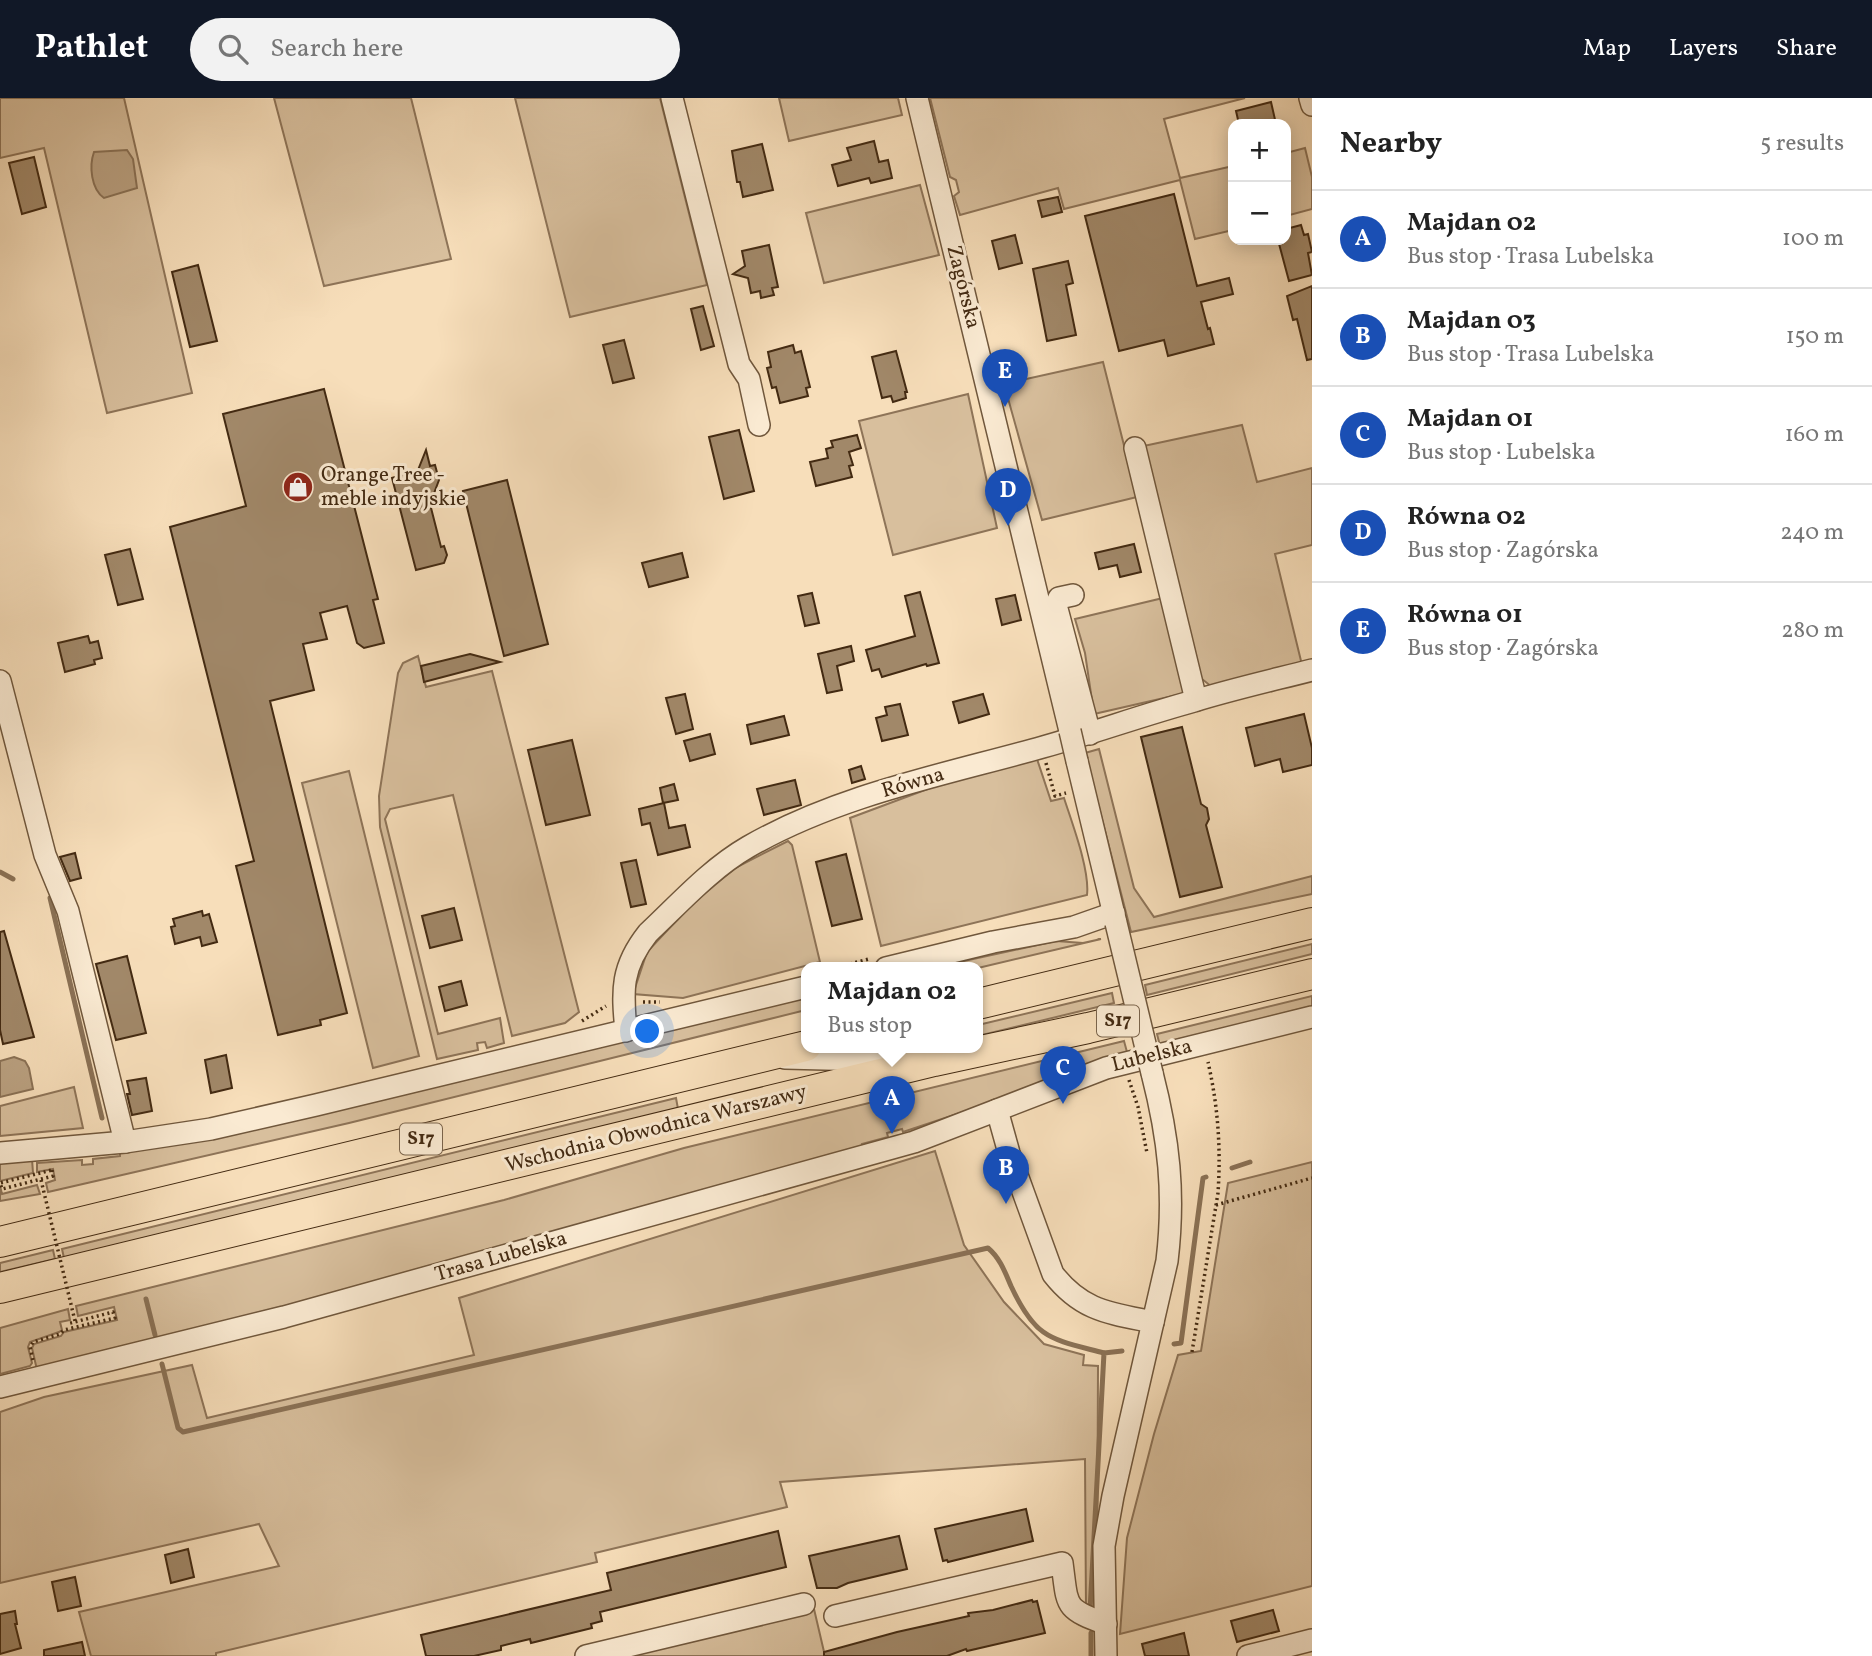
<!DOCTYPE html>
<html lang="en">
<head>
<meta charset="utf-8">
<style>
	:root { --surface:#fff; --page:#f2f2f2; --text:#222; --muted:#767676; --line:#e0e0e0; --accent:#111827 }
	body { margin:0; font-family:Vollkorn,serif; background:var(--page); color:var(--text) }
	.controls { position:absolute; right:21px; top:21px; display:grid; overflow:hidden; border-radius:14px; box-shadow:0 4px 18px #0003 }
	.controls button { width:63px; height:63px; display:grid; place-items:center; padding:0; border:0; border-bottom:2px solid var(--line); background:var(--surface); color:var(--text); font:35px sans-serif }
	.you { position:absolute; left:648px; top:934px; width:24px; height:24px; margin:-18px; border:5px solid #fff; border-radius:50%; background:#1a73e8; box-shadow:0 0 0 10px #1a73e833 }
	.badge { display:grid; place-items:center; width:46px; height:46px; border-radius:50%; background:var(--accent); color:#fff; font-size:23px; font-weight:700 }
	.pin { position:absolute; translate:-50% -58px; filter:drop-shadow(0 2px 4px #0008) }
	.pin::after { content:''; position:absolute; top:37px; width:24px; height:21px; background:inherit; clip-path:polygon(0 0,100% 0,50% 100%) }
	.popup { position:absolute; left:801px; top:864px; width:182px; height:91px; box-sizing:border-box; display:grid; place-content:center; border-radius:14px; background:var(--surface); filter:drop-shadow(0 2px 5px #0005); font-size:23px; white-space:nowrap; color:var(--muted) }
	.popup b { font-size:26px; color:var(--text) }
	.popup::after { content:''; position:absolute; left:50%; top:100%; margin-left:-14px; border:14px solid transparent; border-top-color:var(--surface) }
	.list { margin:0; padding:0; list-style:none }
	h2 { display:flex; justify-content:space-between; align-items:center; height:91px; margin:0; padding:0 28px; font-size:30px }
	h2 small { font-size:23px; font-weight:400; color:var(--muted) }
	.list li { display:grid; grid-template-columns:46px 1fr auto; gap:21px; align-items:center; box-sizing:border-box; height:98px; padding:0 28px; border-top:2px solid var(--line) }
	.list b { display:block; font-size:26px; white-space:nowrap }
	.list p { margin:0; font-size:23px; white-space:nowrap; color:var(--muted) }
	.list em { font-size:23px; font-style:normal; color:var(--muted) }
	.icon { flex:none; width:38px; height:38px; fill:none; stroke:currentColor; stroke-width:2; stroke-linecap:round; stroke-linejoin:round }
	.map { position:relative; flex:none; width:1312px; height:1558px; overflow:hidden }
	header { display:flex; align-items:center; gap:42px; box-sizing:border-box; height:98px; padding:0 35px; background:var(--accent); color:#fff }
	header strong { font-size:33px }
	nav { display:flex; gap:38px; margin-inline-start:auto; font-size:24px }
	.search { width:490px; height:63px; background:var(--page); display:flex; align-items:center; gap:18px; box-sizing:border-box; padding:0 24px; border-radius:38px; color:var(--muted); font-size:26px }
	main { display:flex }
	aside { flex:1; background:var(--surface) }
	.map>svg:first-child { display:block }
	.green { fill:#d8bf9d; stroke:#8e7458; stroke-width:2 }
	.water { fill:#baa181; stroke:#8a7155; stroke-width:2 }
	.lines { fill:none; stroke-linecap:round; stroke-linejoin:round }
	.stream { stroke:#8a7155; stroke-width:5 }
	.building { fill:#a18869; stroke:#432a12; stroke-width:2 }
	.minor-casing { stroke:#70573c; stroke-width:24 }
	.highway-casing { stroke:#432a12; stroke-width:32 }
	.path { stroke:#432a12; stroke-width:3.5; stroke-dasharray:2 3.5; stroke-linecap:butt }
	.minor { stroke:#faead2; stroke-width:21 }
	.highway { stroke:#f7deba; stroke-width:30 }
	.minor-bridge-casing { stroke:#70573c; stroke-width:24; stroke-linecap:butt }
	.path-bridge { stroke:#432a12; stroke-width:3.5; stroke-dasharray:2 3.5; stroke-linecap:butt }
	.minor-bridge { stroke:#faead2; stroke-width:21 }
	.labels { text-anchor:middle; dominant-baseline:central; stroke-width:6; stroke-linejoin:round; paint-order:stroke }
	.shield { fill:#faead2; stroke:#7a644c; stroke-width:2 }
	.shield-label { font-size:19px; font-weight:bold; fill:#432a12 }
	.street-label { font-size:21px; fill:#432a12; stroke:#faead2 }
	.poi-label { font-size:21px; fill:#432a12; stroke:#faead2; text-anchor:start }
</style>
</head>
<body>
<header>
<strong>Pathlet</strong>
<div class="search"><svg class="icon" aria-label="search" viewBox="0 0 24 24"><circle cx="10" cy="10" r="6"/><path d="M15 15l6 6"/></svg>Search here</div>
<nav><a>Map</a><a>Layers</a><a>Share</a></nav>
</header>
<main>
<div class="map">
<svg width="1312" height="1558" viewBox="0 0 1312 1558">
	<rect width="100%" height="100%" fill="#f7deba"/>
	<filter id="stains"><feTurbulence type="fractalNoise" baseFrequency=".00286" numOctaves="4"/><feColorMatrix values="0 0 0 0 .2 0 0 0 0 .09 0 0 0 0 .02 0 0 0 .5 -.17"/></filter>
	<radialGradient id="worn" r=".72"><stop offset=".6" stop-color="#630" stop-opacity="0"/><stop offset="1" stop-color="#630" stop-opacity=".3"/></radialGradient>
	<g class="green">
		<polygon points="0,0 124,0 192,295 107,315 44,50 0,60"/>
		<polygon points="274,0 411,0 451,161 324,188"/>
		<polygon points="515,0 660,0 707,187 570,219"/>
		<polygon points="779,0 898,0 902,17 789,43"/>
		<polygon points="930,0 1245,0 1164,21 1180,80 1233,68 1233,132 1195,141 1180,82 1064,111 1058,90 960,117 954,98 959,94 956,82 950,79"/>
		<polygon points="1305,50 1312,79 1312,111 1286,118 1286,55"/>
		<polygon points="920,87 939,157 824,185 806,115"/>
		<polygon points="1103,264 1137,399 1042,422 1004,286"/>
		<polygon points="968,296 997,430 893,457 859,323"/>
		<polygon points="1242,327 1257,384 1312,370 1312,447 1275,456 1302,567 1212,589 1197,577 1139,349"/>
		<polygon points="1163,500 1186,595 1094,616 1085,555 1075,521"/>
		<polygon points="418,558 426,589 492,573 579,914 565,925 512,938 453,697 390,711 385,721 438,936 500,920 504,945 487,950 485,944 477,945 478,952 437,961 380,729 379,698 398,575 403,565"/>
		<polygon points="1099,651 1134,790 1154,819 1312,778 1312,796 1131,834 1085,655"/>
		<path d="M 1037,661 L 1051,703 L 1064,700 C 1072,725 1090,772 1087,797 L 881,848 L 850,720 L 949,683 Z"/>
		<polygon points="349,673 419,958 373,970 302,685"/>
		<polygon points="788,743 792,747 820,864 683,900 633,896 647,854 690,808 735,770"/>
		<polygon points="1101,841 978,870 932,870 1056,843 1083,845"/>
		<polygon points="1312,846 1312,856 1147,897 1145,887"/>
		<polygon points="1112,895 1114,905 978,938 978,927"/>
		<polygon points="1312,898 1312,911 1160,948 1157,936"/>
		<polygon points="806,899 806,912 349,1025 48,1094 46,1085 55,1082 53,1071 37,1074 37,1065 82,1062 82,1067 93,1066 93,1061 120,1058 120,1053"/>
		<polygon points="1124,943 1127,954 1060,975 1011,998 903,1034 902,1031 887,1035 888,1039 862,1046 863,1051 195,1234 37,1272 32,1250 34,1246 61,1238 64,1234 117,1222 114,1209 78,1218 76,1208 504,1102 684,1050"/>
		<polygon points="74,989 83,1030 0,1038 0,1008"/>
		<polygon points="676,1000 678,1011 64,1160 62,1151"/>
		<polygon points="935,1053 964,1147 1004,1204 1044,1246 1084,1257 1083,1267 1098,1268 1097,1511 1086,1513 1085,1361 780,1384 787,1409 595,1455 597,1464 216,1555 216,1558 91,1558 79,1514 279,1468 259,1426 0,1485 0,1314 44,1299 192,1267 207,1320 474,1257 459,1200"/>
		<polygon points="32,1061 33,1075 0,1083 0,1064"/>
		<polygon points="1312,1064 1312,1488 1120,1536 1127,1440 1154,1336 1178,1257 1201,1253 1228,1085"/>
		<polygon points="37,1087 40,1096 0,1103 0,1088 2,1096"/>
		<polygon points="53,1152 55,1161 0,1174 0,1165"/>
		<polygon points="68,1211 70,1222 60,1224 62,1232 59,1234 30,1244 28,1249 32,1265 30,1268 0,1276 0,1230"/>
		<polygon points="814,1511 825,1558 618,1558"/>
	</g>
	<g class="water">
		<path d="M 127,52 L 133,61 L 137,90 L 104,100 C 91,91 89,68 94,54 Z"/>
		<polygon points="14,959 25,963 29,970 33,991 0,999 0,963"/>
	</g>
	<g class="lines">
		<g class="stream">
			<polyline points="0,774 13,781"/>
			<polyline points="50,800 102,1020"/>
			<polyline points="1232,1070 1250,1064"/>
			<polyline points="146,1201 155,1237"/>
			<polyline points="1174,1246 1181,1245 1203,1080 1206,1079"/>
			<path d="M 162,1266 L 178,1330 L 183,1334 L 988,1150 C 1000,1160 1005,1174 1011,1188 C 1036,1242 1051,1241 1104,1255"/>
			<polyline points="1090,1513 1104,1255 1122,1253"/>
			<polyline points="1091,1535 1091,1558"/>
		</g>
	</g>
	<g class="building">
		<polygon points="1271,4 1276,26 1239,26 1236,13"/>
		<polygon points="874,43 879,64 888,62 892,80 871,85 869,80 838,88 832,67 851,62 847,50"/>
		<polygon points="762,46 773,92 743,99 740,84 737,84 732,53"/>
		<polygon points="34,59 46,109 22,116 9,65"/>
		<polygon points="1174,96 1197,188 1229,180 1233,196 1201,204 1208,231 1210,230 1214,246 1168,258 1164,242 1119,253 1085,118"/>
		<polygon points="1058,99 1062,114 1042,119 1038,103"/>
		<polygon points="1301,127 1304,137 1308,136 1312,154 1308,155 1312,177 1289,183 1278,142 1286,142 1286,131"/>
		<polygon points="1015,137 1022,165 999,171 992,143"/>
		<polygon points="769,147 778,189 772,190 774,197 761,200 760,193 751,195 748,180 733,176 745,168 742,153"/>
		<polygon points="1068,163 1073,185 1066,187 1076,237 1047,243 1033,171"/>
		<polygon points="198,167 217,243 190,249 172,174"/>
		<polygon points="1312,188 1312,261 1307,262 1297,221 1293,222 1287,198"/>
		<polygon points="703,208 714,248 701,252 691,211"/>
		<polygon points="624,242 634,280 613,285 603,247"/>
		<polygon points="793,247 795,255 801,253 810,289 806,290 808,298 780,305 776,289 772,290 767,270 771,269 768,254"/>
		<polygon points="896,253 907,294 905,294 906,300 893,304 891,298 882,300 872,259"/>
		<polygon points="324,291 378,501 373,502 384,545 364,550 357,545 347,508 320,515 327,541 303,546 314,592 270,603 347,915 320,922 321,927 278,937 236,768 254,763 170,429 246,408 223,316"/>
		<polygon points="739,332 754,393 724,401 709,339"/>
		<polygon points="857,337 861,350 849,354 853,367 849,368 852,379 816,388 810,364 828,360 826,351 833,349 831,343"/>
		<polygon points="426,352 430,368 435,367 439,382 430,406 441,449 444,448 447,457 444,465 416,472 392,380 418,372"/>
		<polygon points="507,382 548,546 504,558 463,393"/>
		<polygon points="1134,446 1141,474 1120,479 1117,467 1099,471 1095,455"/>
		<polygon points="130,451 143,501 118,507 105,457"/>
		<polygon points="682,455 688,479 649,489 642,465"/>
		<polygon points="920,494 939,565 927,568 926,566 882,579 879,571 872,573 866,552 915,538 905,498"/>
		<polygon points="812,495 819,525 805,528 798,498"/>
		<polygon points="1015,497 1021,522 1002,527 996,501"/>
		<polygon points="88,538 90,545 98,543 102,560 94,562 95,566 65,574 58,545"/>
		<polygon points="851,548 854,563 837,568 842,592 827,595 818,556"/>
		<polygon points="470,556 500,564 424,584 421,568"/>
		<polygon points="685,596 693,631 676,636 666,600"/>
		<polygon points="983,596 989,616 959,625 953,604"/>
		<polygon points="900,606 908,637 882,643 876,620 887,617 885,609"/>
		<polygon points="1304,616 1312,650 1312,667 1283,674 1280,661 1255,668 1246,630"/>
		<polygon points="784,618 789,637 751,646 747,627"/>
		<polygon points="1182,629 1201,706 1207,710 1209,721 1206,727 1222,789 1180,799 1141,639"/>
		<polygon points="710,636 715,656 690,663 684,643"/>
		<polygon points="572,642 590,717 546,727 528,652"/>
		<polygon points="861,668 865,681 852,685 849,672"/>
		<polygon points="795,682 801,707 764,717 757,691"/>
		<polygon points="674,686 678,702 663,705 660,690"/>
		<polygon points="664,705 669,730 685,727 690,749 658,757 650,725 642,727 639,711"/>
		<polygon points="75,755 81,780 70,783 60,759"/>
		<polygon points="846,756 862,821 832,828 816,764"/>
		<polygon points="636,762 646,806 631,809 621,765"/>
		<polygon points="454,810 462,842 430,850 422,818"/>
		<polygon points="202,813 203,818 209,816 217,844 202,848 200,839 175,846 171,829 175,828 173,821"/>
		<polygon points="4,833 34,939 3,946 0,932 0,834"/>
		<polygon points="127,858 146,935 116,942 96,866"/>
		<polygon points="461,883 467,907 445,913 439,889"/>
		<polygon points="226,957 232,990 211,995 205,962"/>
		<polygon points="146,980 152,1013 132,1017 127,996 130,996 127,983"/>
		<polygon points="1026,1411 1033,1443 948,1464 947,1462 943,1463 935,1431"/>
		<polygon points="778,1433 786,1469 600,1514 602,1523 591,1526 592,1530 531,1545 530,1541 501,1548 501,1552 474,1558 426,1558 421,1537 611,1492 607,1475"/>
		<polygon points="899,1438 907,1471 848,1485 837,1490 817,1490 809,1458"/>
		<polygon points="188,1451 194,1479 171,1485 165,1457"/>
		<polygon points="75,1479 81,1508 58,1513 52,1484"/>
		<polygon points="1032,1502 1033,1504 1037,1503 1045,1535 967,1553 966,1551 947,1558 824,1558 824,1554 897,1534 969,1518 968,1515 993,1512"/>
		<polygon points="1273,1512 1279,1533 1237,1544 1231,1523"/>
		<polygon points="15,1513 17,1526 15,1526 21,1550 0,1556 0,1516"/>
		<polygon points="1184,1535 1189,1558 1145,1558 1142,1546"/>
		<polygon points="82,1544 85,1558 44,1558 44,1552"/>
	</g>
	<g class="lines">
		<g class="minor-casing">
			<g id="minor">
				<polyline points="672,0 739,266 749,281 759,327"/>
				<polyline points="917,0 1070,633"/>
				<polyline points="1310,0 1312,7"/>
				<polyline points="1135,350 1196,602"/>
				<polyline points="1073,497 1059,500 1056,507 1090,636"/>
				<polyline points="0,583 45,757 68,813 125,1044"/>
				<polyline points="1077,663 1116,825"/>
				<polyline points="886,870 993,844 1074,829 1114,815"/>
				<path d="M 626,933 C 622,892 621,869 648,835 C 679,806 710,771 748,749 C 838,697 943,677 1043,649 C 1093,635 1143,617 1194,603 C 1233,591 1273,582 1312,572"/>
				<polyline points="785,960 903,963"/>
				<path d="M 997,1012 L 1009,1055 L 1053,1176 C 1082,1213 1109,1215 1153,1224"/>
				<polyline points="0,1055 125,1044 211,1031 316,1007 806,889"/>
				<polyline points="0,1289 284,1219 914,1044 1106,970 1312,919"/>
				<path d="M 835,1518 L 1062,1465 C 1068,1509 1063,1510 1106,1526"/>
				<polyline points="586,1558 804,1506"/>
				<path d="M 1106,1558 L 1104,1448 L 1113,1398 L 1167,1163 C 1175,1096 1169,1041 1152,975"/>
				<polyline points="1248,1558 1312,1542"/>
			</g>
		</g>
		<g class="highway-casing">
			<g id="highway">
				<polyline points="978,906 1312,825"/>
				<polyline points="0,1144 806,948"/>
				<polyline points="0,1190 934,963 1088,930 1312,876"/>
			</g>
		</g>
		<g class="path">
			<polyline points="1046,665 1055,698 1066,695"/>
			<polyline points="834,870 869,861"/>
			<polyline points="643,904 660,904"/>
			<polyline points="582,923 606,908"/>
			<polyline points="1129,982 1138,1009 1147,1055 1148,1054"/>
			<polygon points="52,1072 53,1078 2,1091 0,1085"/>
			<polyline points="1216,1107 1312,1080"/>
			<path d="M 1192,1254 L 1218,1095 C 1221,1050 1218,1008 1208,964"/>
			<polyline points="33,1262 30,1249 33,1244 60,1236 64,1232 115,1220 113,1214 67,1226"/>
		</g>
		<use href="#minor" class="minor"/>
		<use href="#highway" class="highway"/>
		<g class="minor-bridge-casing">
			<g id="minor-bridge">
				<polyline points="1070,633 1077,663"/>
				<polyline points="1116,825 1152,975"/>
			</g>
		</g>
		<polyline class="path-bridge" points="41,1082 75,1223"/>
		<use href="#minor-bridge" class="minor-bridge"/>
	</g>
	<defs>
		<g id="shop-disc" transform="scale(1.575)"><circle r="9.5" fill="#8f2418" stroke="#faead2"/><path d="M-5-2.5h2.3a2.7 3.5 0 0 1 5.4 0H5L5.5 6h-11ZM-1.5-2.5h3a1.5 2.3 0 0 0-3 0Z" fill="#fff"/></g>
	</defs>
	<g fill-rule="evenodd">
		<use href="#shop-disc" x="298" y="389"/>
	</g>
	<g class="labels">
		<g class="shield">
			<rect x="1097" y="907.5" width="42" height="31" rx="5"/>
			<rect x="400" y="1025.5" width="42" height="31" rx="5"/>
		</g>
		<g class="shield-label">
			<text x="1118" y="923">S17</text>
			<text x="421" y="1041">S17</text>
		</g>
		<g class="street-label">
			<text transform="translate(963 189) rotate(76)">Zagórska</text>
			<text transform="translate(913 685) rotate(-16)">Równa</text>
			<text transform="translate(1152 958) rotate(-14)">Lubelska</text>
			<text transform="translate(656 1031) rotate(-14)">Wschodnia Obwodnica Warszawy</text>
			<text transform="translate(501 1159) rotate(-16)">Trasa Lubelska</text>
		</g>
		<g class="poi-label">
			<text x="321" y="377">Orange Tree -<tspan x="321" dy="24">meble indyjskie</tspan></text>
		</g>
	</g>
	<rect width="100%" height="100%" filter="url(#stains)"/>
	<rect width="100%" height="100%" fill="url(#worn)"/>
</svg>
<div class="controls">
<button>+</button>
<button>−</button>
</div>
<div class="you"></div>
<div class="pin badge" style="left:892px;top:1036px;background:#1a4fb4">A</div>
<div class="popup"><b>Majdan 02</b>Bus stop</div>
<div class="pin badge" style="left:1006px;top:1106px;background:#1a4fb4">B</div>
<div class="pin badge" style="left:1063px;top:1006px;background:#1a4fb4">C</div>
<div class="pin badge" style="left:1008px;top:428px;background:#1a4fb4">D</div>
<div class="pin badge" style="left:1005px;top:309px;background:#1a4fb4">E</div>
</div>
<aside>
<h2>Nearby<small>5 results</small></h2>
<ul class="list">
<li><span class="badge" style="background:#1a4fb4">A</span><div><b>Majdan 02</b><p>Bus stop · Trasa Lubelska</p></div><em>100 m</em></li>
<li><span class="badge" style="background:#1a4fb4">B</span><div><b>Majdan 03</b><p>Bus stop · Trasa Lubelska</p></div><em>150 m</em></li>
<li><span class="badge" style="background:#1a4fb4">C</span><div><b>Majdan 01</b><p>Bus stop · Lubelska</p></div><em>160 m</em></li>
<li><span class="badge" style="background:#1a4fb4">D</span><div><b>Równa 02</b><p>Bus stop · Zagórska</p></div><em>240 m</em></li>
<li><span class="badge" style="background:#1a4fb4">E</span><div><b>Równa 01</b><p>Bus stop · Zagórska</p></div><em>280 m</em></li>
</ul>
</aside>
</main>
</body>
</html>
